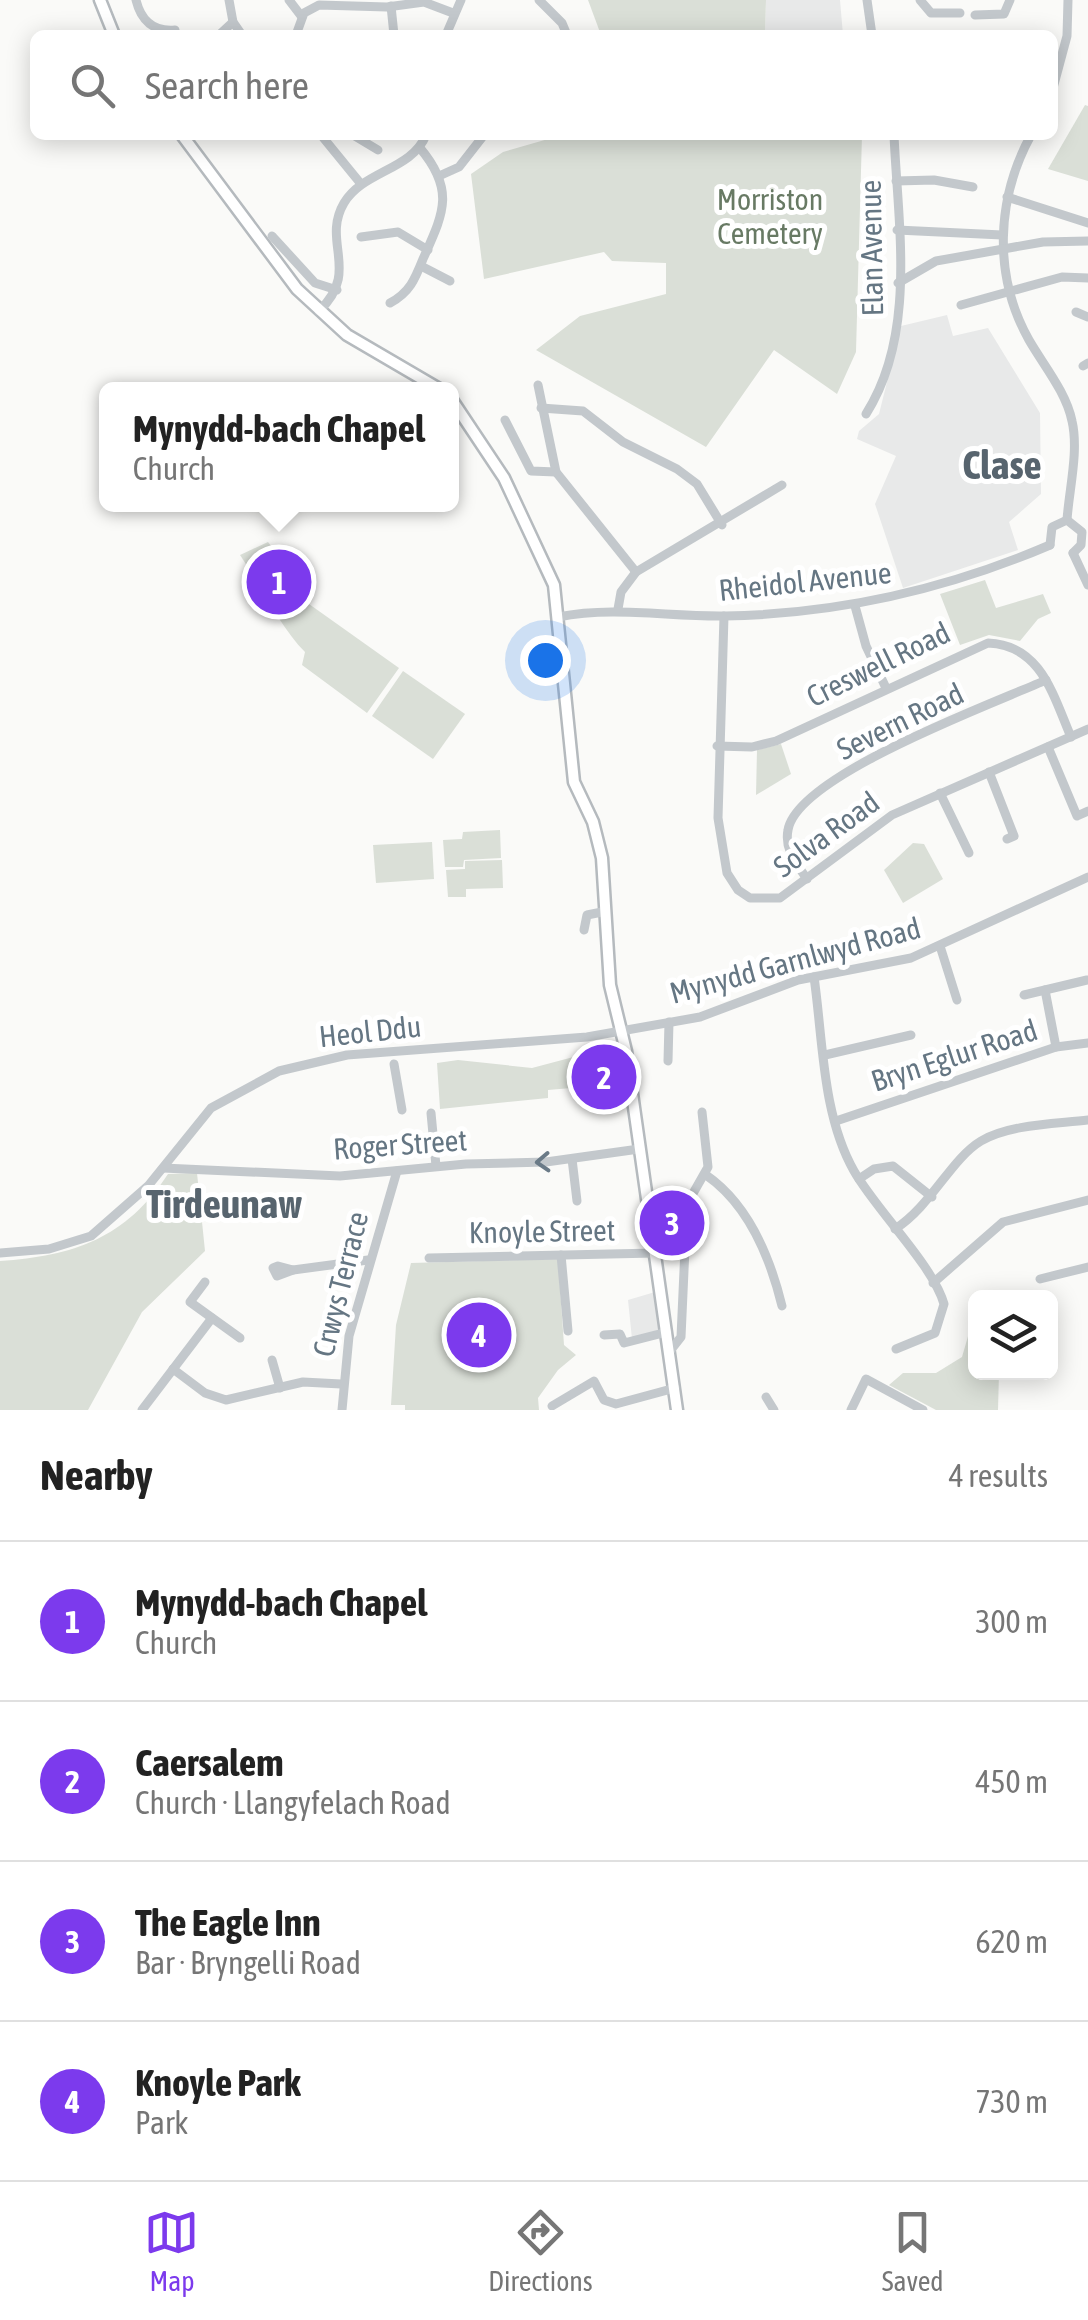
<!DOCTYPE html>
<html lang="en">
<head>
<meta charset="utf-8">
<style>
	:root { --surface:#fff; --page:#f2f2f2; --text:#222; --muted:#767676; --line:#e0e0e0; --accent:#7c3aed }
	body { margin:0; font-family:"Asap Condensed",sans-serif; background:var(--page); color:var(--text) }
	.controls { position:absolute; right:30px; bottom:30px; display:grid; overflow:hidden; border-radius:15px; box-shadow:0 5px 25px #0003 }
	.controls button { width:90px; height:90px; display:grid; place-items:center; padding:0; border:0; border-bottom:2px solid var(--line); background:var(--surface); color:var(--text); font:50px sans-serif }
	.you { position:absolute; left:545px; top:660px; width:35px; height:35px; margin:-25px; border:8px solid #fff; border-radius:50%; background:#1a73e8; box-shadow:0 0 0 15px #1a73e833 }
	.badge { display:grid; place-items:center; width:65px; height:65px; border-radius:50%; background:var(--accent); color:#fff; font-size:32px; font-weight:700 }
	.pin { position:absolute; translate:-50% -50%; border:5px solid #fff; box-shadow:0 2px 10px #0006 }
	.popup { position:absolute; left:99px; top:382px; width:360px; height:130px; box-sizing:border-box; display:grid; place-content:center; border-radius:15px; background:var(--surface); filter:drop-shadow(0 2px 8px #0005); font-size:32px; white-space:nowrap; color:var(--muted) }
	.popup b { font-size:38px; color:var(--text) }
	.popup::after { content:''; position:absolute; left:50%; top:100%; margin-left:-20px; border:20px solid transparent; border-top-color:var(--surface) }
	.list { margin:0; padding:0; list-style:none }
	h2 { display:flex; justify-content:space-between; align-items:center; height:130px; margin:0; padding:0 40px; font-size:42px }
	h2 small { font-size:32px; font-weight:400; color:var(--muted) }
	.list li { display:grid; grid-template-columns:65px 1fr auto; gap:30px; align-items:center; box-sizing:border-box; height:160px; padding:0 40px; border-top:2px solid var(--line) }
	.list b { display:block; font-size:38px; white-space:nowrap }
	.list p { margin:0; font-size:32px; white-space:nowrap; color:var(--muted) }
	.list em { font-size:32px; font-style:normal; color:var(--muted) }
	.icon { flex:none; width:55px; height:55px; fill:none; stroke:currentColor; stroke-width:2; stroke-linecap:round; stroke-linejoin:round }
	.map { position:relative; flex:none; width:1088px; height:1410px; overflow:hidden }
	.search { position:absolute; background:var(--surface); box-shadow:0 5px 25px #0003; left:30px; right:30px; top:30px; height:110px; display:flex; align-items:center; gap:25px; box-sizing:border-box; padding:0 35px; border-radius:15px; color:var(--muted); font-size:38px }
	.sheet { height:770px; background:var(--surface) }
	nav { display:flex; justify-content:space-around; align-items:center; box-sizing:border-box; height:140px; border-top:2px solid var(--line); background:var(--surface); font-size:28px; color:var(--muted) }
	nav a { display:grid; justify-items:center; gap:5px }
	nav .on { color:var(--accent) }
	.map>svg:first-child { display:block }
	.built { fill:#e8e9e9 }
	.green { fill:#dadfd7 }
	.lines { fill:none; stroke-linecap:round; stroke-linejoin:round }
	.major-casing { stroke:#b5babe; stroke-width:15 }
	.minor { stroke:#c3c8cc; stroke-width:9 }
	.major { stroke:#fff; stroke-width:10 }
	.oneway { stroke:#6a7a87 }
	.labels { text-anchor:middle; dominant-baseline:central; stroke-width:10; stroke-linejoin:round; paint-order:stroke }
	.park-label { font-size:30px; fill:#687a64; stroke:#fff }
	.street-label { font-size:30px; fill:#657683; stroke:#fff }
	.district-label { font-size:40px; font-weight:bold; fill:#57646e; stroke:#fff }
</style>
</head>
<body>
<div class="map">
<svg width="1088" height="1410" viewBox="0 0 1088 1410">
	<rect width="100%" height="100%" fill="#fafaf8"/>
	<g class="built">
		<polygon points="766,0 840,0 843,35 765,35"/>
		<polygon points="947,315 953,336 988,328 1040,413 1041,494 1009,522 1018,550 903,588 875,504 896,456 857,439 859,431 879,414 901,326"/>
		<polygon points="668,1208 683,1210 681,1254 662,1259 654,1213"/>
		<polygon points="655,1292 661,1329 632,1339 628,1300"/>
	</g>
	<g class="green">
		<polygon points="588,0 766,0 765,35 601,35"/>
		<polygon points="1085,105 1088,106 1088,181 1048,169"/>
		<polygon points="548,135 862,135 856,352 837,394 774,350 706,447 536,350 580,316 666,294 666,263 612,261 604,252 484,279 471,174 503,152 548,139"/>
		<path d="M 268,542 L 308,594 L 309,604 L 399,668 L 367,713 L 302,665 L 305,652 C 281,628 260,585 240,555 Z"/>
		<polygon points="985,580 996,608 1043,594 1051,613 1038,619 1020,641 989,635 960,645 940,594"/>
		<polygon points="403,671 465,714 433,759 372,716"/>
		<polygon points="781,744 791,774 756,795 757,750"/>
		<polygon points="500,830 501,858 464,860 463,867 445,867 443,840 462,839 463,832"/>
		<polygon points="432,842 434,879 376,883 373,845"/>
		<polygon points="913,843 924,844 943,879 903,903 884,870"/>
		<polygon points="502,860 503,888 466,889 466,897 448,897 446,870 465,869 465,861"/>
		<polygon points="611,1047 618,1052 625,1082 619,1084 618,1072 610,1072 608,1056 601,1057 602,1073 594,1073 595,1086 548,1090 548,1098 440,1109 437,1063 458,1060 532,1068"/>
		<path d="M 197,1173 L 205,1251 L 142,1312 L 88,1410 L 0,1410 L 0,1261 C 74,1256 126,1238 168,1174 Z"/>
		<polygon points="558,1259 564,1345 576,1355 558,1370 538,1398 539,1410 405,1410 405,1405 391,1405 396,1325 411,1263"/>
		<polygon points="975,1312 976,1372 999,1373 998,1410 936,1410 889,1385 903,1373 936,1373 962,1357"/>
	</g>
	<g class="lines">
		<g class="major-casing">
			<g id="major">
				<polyline points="100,0 114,35"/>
				<polyline points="182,135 297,289 347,335 441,390"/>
				<polyline points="452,400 504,478 554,585 574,782 593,822 602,858 610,985 626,1051 677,1410"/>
			</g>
		</g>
		<g class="minor">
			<path d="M 136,0 C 141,21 154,32 175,30"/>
			<polyline points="229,0 233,22 242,35"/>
			<polyline points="289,0 302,17"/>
			<polyline points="539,0 562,23 567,35"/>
			<polyline points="867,0 872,35"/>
			<polyline points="920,0 931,13 960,13"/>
			<polyline points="391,6 394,35"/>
			<polyline points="975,15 1004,14 1010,0"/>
			<polyline points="219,35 233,22"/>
			<polyline points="296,35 304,13 319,5 387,7 424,2 453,13"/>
			<polyline points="446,35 461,0"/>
			<polyline points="1053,88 1067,36 1068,0"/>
			<polyline points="321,135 361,184"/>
			<polyline points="353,135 378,150"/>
			<path d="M 1031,135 C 996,199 993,276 1029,340 C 1044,366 1066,392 1072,421 C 1079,451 1069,490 1067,520"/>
			<polyline points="439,176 459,167 484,135"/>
			<polyline points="896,181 934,180 973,187"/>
			<polyline points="1007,197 1088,223"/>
			<polyline points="897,230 1002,235"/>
			<polyline points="272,236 315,283 337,290"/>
			<polyline points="361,237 398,232 428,250"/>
			<polyline points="421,266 450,281"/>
			<polyline points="898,283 936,261 1043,242 1088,241"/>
			<path d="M 390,303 C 410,292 415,279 423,259 C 443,214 456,191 420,148"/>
			<polyline points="961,305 1062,277 1088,278"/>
			<path d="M 319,311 C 361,271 321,242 344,203 C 363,171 412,170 426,135"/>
			<polyline points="1076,312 1088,317"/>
			<polyline points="1083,366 1088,363"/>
			<polyline points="538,385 556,472 636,572"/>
			<polyline points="541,408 583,411 623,442 677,469 697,484 722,525"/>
			<path d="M 866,414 C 917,334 898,226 894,135"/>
			<polyline points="505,420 531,471 556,472"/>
			<polyline points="1067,520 1082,532 1081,545 1073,553"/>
			<polyline points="1050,545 1052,527 1067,520"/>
			<polyline points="1073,553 1088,585"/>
			<polyline points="855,606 866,646 886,688"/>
			<polyline points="618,609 621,592 636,572 782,485"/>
			<polyline points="724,616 718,818 727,873 738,890 750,898 780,898 892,815 1088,729"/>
			<path d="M 558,617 C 615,606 668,617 725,616 C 839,614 945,590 1050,545"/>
			<path d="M 717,746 L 752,747 L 776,741 L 988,643 C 1041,645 1053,695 1071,737"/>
			<polyline points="1048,747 1077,816 1088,811"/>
			<polyline points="989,772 1014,836 1007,839"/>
			<polyline points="940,793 969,853"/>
			<path d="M 807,879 C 797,864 784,850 788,830 C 797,775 995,703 1046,680"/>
			<polyline points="584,930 587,915 602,912"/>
			<polyline points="940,946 957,1000"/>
			<path d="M 814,977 C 823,1039 822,1115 854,1171 C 876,1210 933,1265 944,1304 L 935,1333 L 896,1349"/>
			<polyline points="1045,990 1056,1047"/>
			<polyline points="1024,995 1087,980"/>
			<polyline points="825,1055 911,1035"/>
			<polyline points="668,1061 669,1022"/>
			<polyline points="394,1064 402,1110"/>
			<polyline points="431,1113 436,1166"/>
			<polyline points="836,1121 1056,1047 1088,1043"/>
			<polyline points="572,1159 577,1201"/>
			<polyline points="163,1168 340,1176 466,1164 546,1162 639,1149"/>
			<path d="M 706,1175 C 748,1204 770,1257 782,1306"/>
			<polyline points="859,1179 874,1169 893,1166 932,1197"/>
			<polyline points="648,1207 687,1204 708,1167 702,1112"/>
			<path d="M 895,1229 C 931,1206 951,1159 981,1141 C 1010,1124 1056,1124 1088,1120"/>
			<polyline points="0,1253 49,1249 91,1236 148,1186 211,1108 279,1071 347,1055 587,1037 700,1017 798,980 911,958 1088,877"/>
			<polyline points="561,1255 568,1331"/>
			<polyline points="429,1258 655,1253"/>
			<polygon points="278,1266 293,1270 277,1276 273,1268"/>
			<polyline points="293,1270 368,1260"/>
			<polyline points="1040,1279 1088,1267"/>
			<polyline points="205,1282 190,1302 240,1338"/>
			<polyline points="933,1283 1003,1222 1088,1200"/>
			<polyline points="604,1335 620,1334 624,1343 667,1332"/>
			<polyline points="670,1351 681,1337 687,1204"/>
			<polyline points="272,1360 280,1388"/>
			<polyline points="173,1369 205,1393 226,1400 303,1382 341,1384"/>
			<polyline points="766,1397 774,1410"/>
			<polyline points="552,1406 594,1381 604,1400 616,1404 675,1388"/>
			<polyline points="142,1410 212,1318"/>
			<polyline points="342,1410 349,1336 397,1171"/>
			<polyline points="851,1410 866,1379 923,1410"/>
		</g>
		<use href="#major" class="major"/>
	</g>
	<defs><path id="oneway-chevron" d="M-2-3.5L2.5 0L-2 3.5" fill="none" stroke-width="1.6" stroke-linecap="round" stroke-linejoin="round" transform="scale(2.5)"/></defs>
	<use class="oneway" href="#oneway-chevron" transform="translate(543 1162) rotate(177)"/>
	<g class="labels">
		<g class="park-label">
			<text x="770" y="199">Morriston<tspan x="770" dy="34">Cemetery</tspan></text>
		</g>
		<g class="street-label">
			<text transform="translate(871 248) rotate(-91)">Elan Avenue</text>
			<text transform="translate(805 581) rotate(-6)">Rheidol Avenue</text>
			<text transform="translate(878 664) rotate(-26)">Creswell Road</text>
			<text transform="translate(900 721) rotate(-26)">Severn Road</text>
			<text transform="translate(826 834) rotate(-36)">Solva Road</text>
			<text transform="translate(795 960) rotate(-15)">Mynydd Garnlwyd Road</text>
			<text transform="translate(370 1031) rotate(-6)">Heol Ddu</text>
			<text transform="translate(954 1055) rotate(-18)">Bryn Eglur Road</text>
			<text transform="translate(400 1144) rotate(-4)">Roger Street</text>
			<text transform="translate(542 1231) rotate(-1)">Knoyle Street</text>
			<text transform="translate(340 1284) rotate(-76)">Crwys Terrace</text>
		</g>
		<g class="district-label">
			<text x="1002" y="464">Clase</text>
			<text x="224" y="1203">Tirdeunaw</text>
		</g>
	</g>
</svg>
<div class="controls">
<button><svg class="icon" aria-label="layers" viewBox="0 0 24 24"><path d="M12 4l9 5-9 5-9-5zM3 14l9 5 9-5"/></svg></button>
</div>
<div class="you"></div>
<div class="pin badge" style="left:279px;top:582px">1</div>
<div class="popup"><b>Mynydd-bach Chapel</b>Church</div>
<div class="pin badge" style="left:604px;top:1077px">2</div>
<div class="pin badge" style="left:672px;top:1223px">3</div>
<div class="pin badge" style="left:479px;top:1335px">4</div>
<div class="search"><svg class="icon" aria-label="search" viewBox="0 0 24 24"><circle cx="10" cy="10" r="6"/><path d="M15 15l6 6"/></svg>Search here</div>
</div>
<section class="sheet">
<h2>Nearby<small>4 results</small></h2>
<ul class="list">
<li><span class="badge">1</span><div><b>Mynydd-bach Chapel</b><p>Church</p></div><em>300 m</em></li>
<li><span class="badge">2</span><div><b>Caersalem</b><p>Church · Llangyfelach Road</p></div><em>450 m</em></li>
<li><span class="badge">3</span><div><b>The Eagle Inn</b><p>Bar · Bryngelli Road</p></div><em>620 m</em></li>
<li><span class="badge">4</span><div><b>Knoyle Park</b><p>Park</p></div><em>730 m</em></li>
</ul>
</section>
<nav>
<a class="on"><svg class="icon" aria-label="map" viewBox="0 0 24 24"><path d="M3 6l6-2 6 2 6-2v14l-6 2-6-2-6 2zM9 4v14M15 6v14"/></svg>Map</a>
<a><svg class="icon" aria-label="directions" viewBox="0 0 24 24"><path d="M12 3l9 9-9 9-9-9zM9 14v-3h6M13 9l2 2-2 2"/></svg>Directions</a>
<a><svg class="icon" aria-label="saved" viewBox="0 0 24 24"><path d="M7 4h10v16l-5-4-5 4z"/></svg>Saved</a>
</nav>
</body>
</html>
